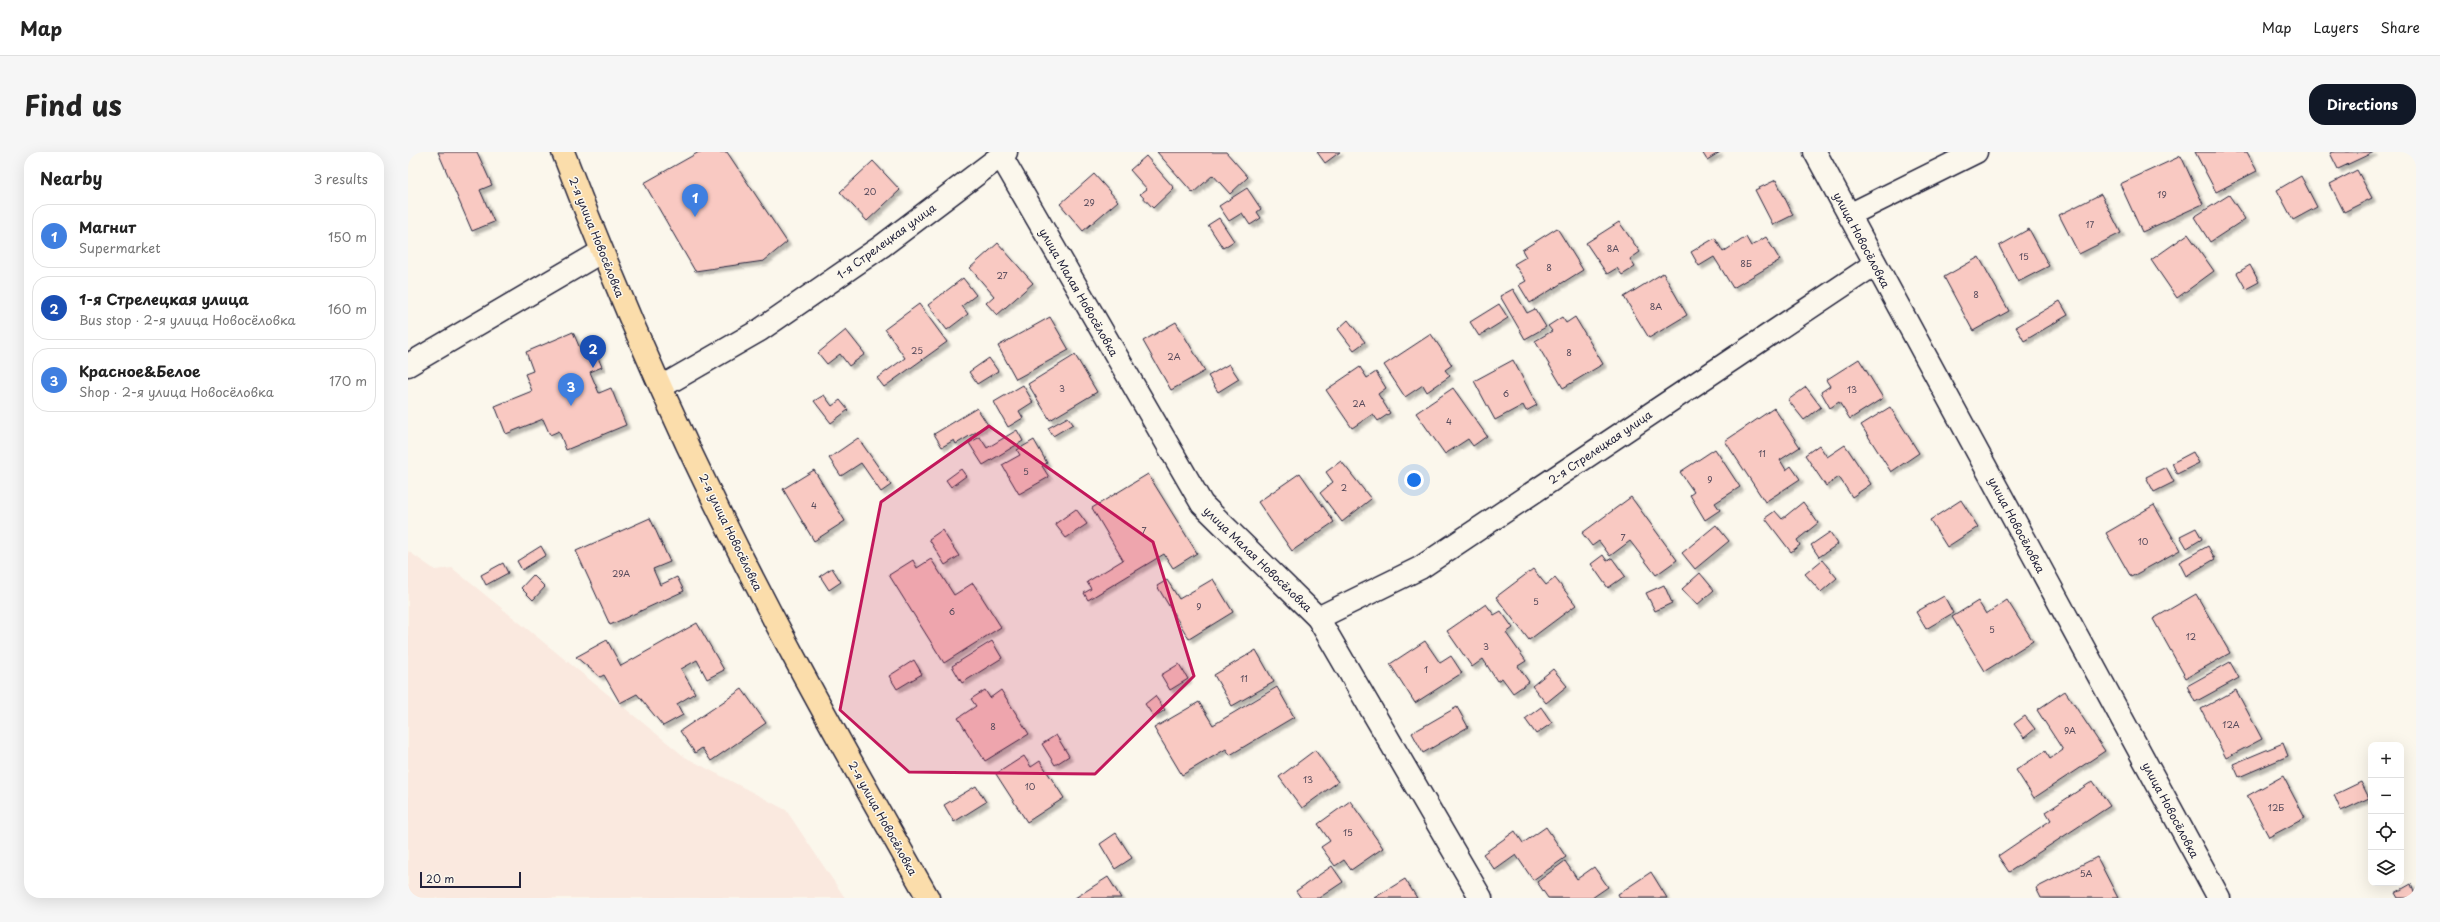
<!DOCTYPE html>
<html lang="en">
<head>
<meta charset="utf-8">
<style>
	:root { --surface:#fff; --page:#f6f6f6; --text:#222; --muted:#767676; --line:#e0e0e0; --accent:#111827 }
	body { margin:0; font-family:"Playpen Sans",sans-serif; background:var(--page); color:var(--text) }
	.controls { position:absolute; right:12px; bottom:12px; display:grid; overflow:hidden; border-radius:8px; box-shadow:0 4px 16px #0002 }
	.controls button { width:36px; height:36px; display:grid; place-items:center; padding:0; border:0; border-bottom:1px solid var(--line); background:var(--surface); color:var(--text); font:20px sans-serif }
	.scale { position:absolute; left:12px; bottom:10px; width:101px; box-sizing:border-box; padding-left:4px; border:2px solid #22223b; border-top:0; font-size:11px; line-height:14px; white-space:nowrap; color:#22223b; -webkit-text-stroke:3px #fbf7ec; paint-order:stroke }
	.you { position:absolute; left:1006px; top:328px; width:14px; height:14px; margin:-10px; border:3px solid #fff; border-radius:50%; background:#1a73e8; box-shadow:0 0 0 6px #1a73e833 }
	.badge { display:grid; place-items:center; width:26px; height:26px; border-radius:50%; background:var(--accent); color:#fff; font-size:13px; font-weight:700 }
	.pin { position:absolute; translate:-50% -33px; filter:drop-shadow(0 1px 2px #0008) }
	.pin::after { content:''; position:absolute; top:21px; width:14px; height:12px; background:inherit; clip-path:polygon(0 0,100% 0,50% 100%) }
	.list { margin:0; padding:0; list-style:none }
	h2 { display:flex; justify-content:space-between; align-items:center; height:52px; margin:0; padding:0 16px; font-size:17px }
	h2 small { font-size:13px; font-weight:400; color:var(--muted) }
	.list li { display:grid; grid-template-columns:26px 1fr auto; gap:12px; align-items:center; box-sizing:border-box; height:64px; margin:0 8px 8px; padding:0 8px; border:1px solid var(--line); border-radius:16px }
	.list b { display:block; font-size:15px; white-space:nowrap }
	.list p { margin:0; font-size:13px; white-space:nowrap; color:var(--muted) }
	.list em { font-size:13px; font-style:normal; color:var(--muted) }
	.icon { flex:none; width:22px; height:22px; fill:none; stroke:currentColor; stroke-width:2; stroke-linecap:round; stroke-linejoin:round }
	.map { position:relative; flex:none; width:2008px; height:746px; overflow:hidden; border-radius:16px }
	header { display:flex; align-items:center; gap:24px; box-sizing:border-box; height:56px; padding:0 20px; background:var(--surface); border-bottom:1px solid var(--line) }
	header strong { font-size:19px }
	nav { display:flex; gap:22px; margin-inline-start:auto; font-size:14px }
	.intro { display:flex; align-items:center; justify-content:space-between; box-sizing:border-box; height:96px; padding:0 24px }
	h1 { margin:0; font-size:28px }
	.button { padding:10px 18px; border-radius:16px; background:var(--accent); color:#fff; font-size:14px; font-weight:700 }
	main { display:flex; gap:24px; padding:0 24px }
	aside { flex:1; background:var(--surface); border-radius:16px; box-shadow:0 4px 16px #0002 }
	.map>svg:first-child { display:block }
	.built { fill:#fae9df }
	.building { fill:#f9c9c2; stroke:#22223b; filter:url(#shadow) }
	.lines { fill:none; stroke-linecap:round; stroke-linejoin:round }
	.minor-casing { stroke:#22223b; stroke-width:25 }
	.major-casing { stroke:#22223b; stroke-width:25 }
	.minor { stroke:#fbf7ec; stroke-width:22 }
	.major { stroke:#fbddab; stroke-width:22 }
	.marked { fill:#c2185b; fill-opacity:0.2; stroke:#c2185b; stroke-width:3; stroke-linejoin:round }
	.labels { text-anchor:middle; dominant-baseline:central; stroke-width:3; stroke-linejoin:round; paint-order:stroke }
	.number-label { font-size:9px; fill:#584c5d }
	.street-label { font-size:11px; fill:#22223b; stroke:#fbf7ec }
</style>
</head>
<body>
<header>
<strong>Map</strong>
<nav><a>Map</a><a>Layers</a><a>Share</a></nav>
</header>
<div class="intro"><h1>Find us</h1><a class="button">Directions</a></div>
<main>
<aside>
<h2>Nearby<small>3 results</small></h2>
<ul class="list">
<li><span class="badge" style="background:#3f7fe0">1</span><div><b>Магнит</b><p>Supermarket</p></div><em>150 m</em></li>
<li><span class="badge" style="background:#1a4fb4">2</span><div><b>1-я Стрелецкая улица</b><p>Bus stop · 2-я улица Новосёловка</p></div><em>160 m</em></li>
<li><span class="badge" style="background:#3f7fe0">3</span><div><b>Красное&amp;Белое</b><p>Shop · 2-я улица Новосёловка</p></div><em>170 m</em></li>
</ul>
</aside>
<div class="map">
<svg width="2008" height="746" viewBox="0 0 2008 746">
	<defs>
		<filter id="shadow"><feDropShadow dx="3.5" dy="3.5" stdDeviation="1" flood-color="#0004"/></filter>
	</defs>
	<rect width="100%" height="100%" fill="#fbf7ec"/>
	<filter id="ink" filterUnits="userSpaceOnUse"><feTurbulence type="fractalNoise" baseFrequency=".025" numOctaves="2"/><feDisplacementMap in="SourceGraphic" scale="8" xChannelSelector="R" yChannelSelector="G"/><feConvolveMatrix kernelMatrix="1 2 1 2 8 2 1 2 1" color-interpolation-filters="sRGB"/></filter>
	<g filter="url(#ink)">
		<polygon class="built" points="0,399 27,418 44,416 277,605 378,658 437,746 0,746"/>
		<g class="building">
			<polygon points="30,0 69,0 84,33 72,38 86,70 64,79"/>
			<polygon points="291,0 319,0 379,90 356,109 287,119 236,31"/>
			<polygon points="749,0 818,0 840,25 822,42 805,23 785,41"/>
			<polygon points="909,0 932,0 917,11"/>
			<polygon points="1294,0 1312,0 1299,8"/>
			<polygon points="1787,0 1839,0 1849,19 1808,40"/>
			<polygon points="1924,0 1966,0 1930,17 1922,1"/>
			<polygon points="738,4 766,36 745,56 732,42 739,37 722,18"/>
			<polygon points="1773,4 1795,52 1734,80 1712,32"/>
			<polygon points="465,9 492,38 459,69 432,40"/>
			<polygon points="1949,18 1964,46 1936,60 1922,32"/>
			<polygon points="686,22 710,49 675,79 652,52"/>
			<polygon points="1893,24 1909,55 1885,68 1869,38"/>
			<polygon points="1368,28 1385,63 1365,73 1347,38"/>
			<polygon points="839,36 853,57 849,60 853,66 842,73 834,61 821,69 811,54"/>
			<polygon points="1693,42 1713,81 1671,102 1651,63"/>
			<polygon points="1821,43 1837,67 1802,90 1786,65"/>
			<polygon points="811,66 826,89 815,96 800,73"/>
			<polygon points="1211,70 1232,100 1222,107 1227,115 1214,123 1209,116 1199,122 1178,91"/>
			<polygon points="1149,76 1175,118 1122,151 1111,133 1118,129 1106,112 1118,105 1114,98"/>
			<polygon points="1621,77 1641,114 1610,130 1591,94"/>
			<polygon points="1780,82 1806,119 1769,146 1743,108"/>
			<polygon points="1338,85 1343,94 1358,85 1372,108 1325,136 1306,105 1291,114 1283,100 1307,86 1315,100"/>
			<polygon points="590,91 625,131 589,163 578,151 586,144 562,116"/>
			<polygon points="1571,105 1601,159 1565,179 1536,125"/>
			<polygon points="1842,113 1851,130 1838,137 1829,121"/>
			<polygon points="1255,121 1279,163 1241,186 1216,145"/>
			<polygon points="555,126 568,143 554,154 560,162 539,178 520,153"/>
			<polygon points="1105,137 1119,161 1127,157 1138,175 1117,187 1092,144"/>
			<polygon points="1652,149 1660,163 1616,189 1608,175"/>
			<polygon points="511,152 539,190 476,235 469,226 497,206 477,177"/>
			<polygon points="1091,152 1100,166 1071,184 1062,170"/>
			<polygon points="642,165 661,198 608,227 590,194"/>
			<polygon points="1154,165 1158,171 1167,165 1195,212 1155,236 1127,189 1144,179 1140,174"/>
			<polygon points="940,168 957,190 946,198 930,177"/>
			<polygon points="768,170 797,219 763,238 735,189"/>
			<polygon points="438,178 457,202 441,214 432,202 419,212 410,201"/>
			<polygon points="165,180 176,206 188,201 194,215 182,220 191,241 203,236 218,273 158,298 151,279 142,283 135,267 98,282 87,254 124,239 117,222 125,219 118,200"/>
			<polygon points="1023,182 1044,213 1037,218 1042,224 1019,240 1015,233 997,245 976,213"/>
			<polygon points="667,203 689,240 642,268 620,232"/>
			<polygon points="581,206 590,219 569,232 561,220"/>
			<polygon points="1451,207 1475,246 1442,267 1431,250 1422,256 1413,240 1422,234 1418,228"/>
			<polygon points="1105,208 1129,253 1118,259 1115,253 1087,268 1066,229"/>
			<polygon points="821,212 831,227 810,240 800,224"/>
			<polygon points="952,215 959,226 968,220 978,236 970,242 982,261 970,269 965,262 944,276 918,238"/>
			<polygon points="615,233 625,250 611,259 615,266 600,275 586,250"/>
			<polygon points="1398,235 1413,255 1396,268 1380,248"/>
			<polygon points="1045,236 1079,284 1065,294 1060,287 1037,302 1008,261"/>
			<polygon points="416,243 424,254 432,248 440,258 423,271 406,249"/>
			<polygon points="1482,255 1511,301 1483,320 1453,273"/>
			<polygon points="569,256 580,273 548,292 546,288 534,295 526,282"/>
			<polygon points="1366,256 1392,295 1372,308 1378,318 1383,314 1392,327 1357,350 1317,289"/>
			<polygon points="660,265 665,272 645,284 640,276"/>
			<polygon points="609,278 615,289 575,313 561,291 572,285 579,296"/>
			<polygon points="450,286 483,333 473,340 453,311 433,324 421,306"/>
			<polygon points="626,288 639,311 634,314 641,325 611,342 594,313 612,303 609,298"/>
			<polygon points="1411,293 1419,305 1437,293 1463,332 1444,345 1431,325 1418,334 1397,303"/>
			<polygon points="1307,297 1332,335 1307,351 1312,358 1297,368 1282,343 1286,340 1272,320"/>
			<polygon points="1785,300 1791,311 1769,322 1764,311"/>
			<polygon points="933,309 963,347 934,370 912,341 925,330 918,320"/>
			<polygon points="1758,315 1766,330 1746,340 1738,325"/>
			<polygon points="553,317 558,324 543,335 538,328"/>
			<polygon points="406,318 437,369 406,389 375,337"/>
			<polygon points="892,321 926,370 884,399 850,350"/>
			<polygon points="740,322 789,401 765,416 756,402 680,448 676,441 683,437 679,430 715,408 684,356"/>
			<polygon points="1223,345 1269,408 1248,423 1222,389 1202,404 1191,389 1184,394 1174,381"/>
			<polygon points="1553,348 1570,375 1539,395 1522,368"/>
			<polygon points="1395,350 1410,371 1389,388 1392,393 1383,400 1357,366 1367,359 1374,367"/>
			<polygon points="1746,353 1772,398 1723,425 1698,381"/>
			<polygon points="668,357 679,372 658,386 647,372"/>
			<polygon points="242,366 262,410 245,417 252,433 269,425 276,439 202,473 168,399"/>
			<polygon points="1308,373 1321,389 1287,417 1274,401"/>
			<polygon points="1788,376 1794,387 1779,396 1772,384"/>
			<polygon points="534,378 551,404 537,413 521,387"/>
			<polygon points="1422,380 1430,392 1411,405 1403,393"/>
			<polygon points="133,394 138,403 114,418 109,409"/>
			<polygon points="1800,394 1807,407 1778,424 1771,410"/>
			<polygon points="1195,403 1199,409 1204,406 1217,424 1200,436 1183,412"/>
			<polygon points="523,407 546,443 565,431 593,475 536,511 481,423 505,408 509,416"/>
			<polygon points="1414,408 1429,426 1413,440 1397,422"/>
			<polygon points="95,411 100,421 78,433 73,423"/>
			<polygon points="424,416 433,430 421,438 412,424"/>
			<polygon points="1125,417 1138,433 1147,426 1168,453 1121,488 1088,445"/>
			<polygon points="1292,421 1306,438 1289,453 1274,437"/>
			<polygon points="125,423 137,435 125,448 113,436"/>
			<polygon points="805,427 825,460 781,487 749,434 759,428 771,447"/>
			<polygon points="1256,433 1264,451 1247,459 1238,441"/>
			<polygon points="1788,442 1822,501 1778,526 1745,467"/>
			<polygon points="1536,444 1545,461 1518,477 1508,460"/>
			<polygon points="1599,448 1625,489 1577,519 1544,465 1570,449 1578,462"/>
			<polygon points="1078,452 1086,463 1093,459 1105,476 1098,481 1118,509 1110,514 1121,530 1105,541 1094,526 1089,529 1075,507 1064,515 1039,479"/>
			<polygon points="289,471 316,518 299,527 289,508 273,517 287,541 269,552 275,563 255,574 229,542 212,551 196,523 192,525 168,505 199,488 213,514"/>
			<polygon points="584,489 594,506 554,531 544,514"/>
			<polygon points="1017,489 1032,511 1043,504 1054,521 1007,551 982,512"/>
			<polygon points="848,498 866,530 824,554 806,523"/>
			<polygon points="506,508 514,522 489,537 481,524"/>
			<polygon points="1822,510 1831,526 1787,550 1779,534"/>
			<polygon points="771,512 780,527 762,538 753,523"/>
			<polygon points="1145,517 1159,534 1138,551 1124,534"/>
			<polygon points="869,535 886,565 822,603 818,597 774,623 746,576 791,550 805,573"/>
			<polygon points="334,537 358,571 303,609 294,596 287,601 272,579"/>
			<polygon points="577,538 582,546 593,538 621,582 577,609 550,566 568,554 563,547"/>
			<polygon points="1828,538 1854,587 1818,606 1793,557"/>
			<polygon points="1657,539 1697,599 1626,646 1608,618 1637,599 1642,607 1655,598 1629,558"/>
			<polygon points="747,544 757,558 746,565 737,552"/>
			<polygon points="1049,555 1060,575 1015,601 1004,581"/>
			<polygon points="1133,555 1144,571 1128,582 1117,567"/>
			<polygon points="1617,564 1627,577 1616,586 1606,572"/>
			<polygon points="648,583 661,604 647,613 634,592"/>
			<polygon points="1875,591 1880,604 1831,625 1825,612"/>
			<polygon points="907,598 930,630 894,656 871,625"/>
			<polygon points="616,604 623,615 632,609 656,646 619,670 588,622"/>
			<polygon points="1875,624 1897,666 1861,685 1839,644"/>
			<polygon points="1685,629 1702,654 1601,720 1590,704 1643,668 1638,660"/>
			<polygon points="1953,630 1961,646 1933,659 1926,643"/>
			<polygon points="568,634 578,650 546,670 536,653"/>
			<polygon points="942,649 975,696 943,718 936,708 927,714 913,695 922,689 910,672"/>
			<polygon points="1138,675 1158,705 1125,728 1108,703 1087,718 1075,702 1107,679 1115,691"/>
			<polygon points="708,681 724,706 707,717 692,692"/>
			<polygon points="1689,705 1710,746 1633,746 1628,736"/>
			<polygon points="1157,709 1169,727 1186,715 1200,735 1184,746 1140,746 1129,730"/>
			<polygon points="924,714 935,730 911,746 893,746 888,739"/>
			<polygon points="1243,720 1259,746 1212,746 1210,742"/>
			<polygon points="700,725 713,746 667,746"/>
			<polygon points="997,727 1009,746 966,746"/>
			<polygon points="2003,732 2008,746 1990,746 1987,741"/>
		</g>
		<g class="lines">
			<g class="minor-casing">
				<g id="minor">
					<polyline points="1407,0 1811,746"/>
					<polyline points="593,4 794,352 910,466 1073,746"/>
					<polyline points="1441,63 1568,0"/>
					<polyline points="0,213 193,100"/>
					<polyline points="253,235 352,178 474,94 598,0"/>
					<polyline points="910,466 1012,416 1467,112"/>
				</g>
			</g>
			<g class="major-casing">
				<path id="major" d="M 155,0 C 221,173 298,342 386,505 C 429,586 475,666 520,746"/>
			</g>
			<use href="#minor" class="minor"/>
			<use href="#major" class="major"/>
		</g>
	</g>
	<path class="marked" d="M 581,274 L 745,390 L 786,524 L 687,622 L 501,620 L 432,558 L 473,350 Z"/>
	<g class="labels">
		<g class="number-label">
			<text x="462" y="39">20</text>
			<text x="1754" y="42">19</text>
			<text x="681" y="50">29</text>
			<text x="1682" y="72">17</text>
			<text x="1205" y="96">8А</text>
			<text x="1616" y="104">15</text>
			<text x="1338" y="111">8Б</text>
			<text x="1141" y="115">8</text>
			<text x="594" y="123">27</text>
			<text x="1568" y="142">8</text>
			<text x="1248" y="154">8А</text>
			<text x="509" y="198">25</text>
			<text x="1161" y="200">8</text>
			<text x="766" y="204">2А</text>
			<text x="654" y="236">3</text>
			<text x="1444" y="237">13</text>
			<text x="1098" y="241">6</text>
			<text x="951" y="251">2А</text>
			<text x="1041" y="269">4</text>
			<text x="1354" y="301">11</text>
			<text x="618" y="319">5</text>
			<text x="1302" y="327">9</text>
			<text x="936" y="335">2</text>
			<text x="406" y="353">4</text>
			<text x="736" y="378">7</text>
			<text x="1215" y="385">7</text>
			<text x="1735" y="389">10</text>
			<text x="213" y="421">29А</text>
			<text x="1128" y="449">5</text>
			<text x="791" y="454">9</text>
			<text x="544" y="459">6</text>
			<text x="1584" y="477">5</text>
			<text x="1783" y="484">12</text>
			<text x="1078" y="494">3</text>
			<text x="1018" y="517">1</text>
			<text x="836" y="526">11</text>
			<text x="1823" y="572">12А</text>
			<text x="585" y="574">8</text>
			<text x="1662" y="578">9А</text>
			<text x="900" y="627">13</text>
			<text x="622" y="634">10</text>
			<text x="1868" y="655">12Б</text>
			<text x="940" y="680">15</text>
			<text x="1678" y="721">5А</text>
		</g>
		<g class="street-label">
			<text transform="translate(189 85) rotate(68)">2-я улица Новосёловка</text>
			<text transform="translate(1454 88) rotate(62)">улица Новосёловка</text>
			<text transform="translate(478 89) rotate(-36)">1-я Стрелецкая улица</text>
			<text transform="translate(671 140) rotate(60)">улица Малая Новосёловка</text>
			<text transform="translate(1192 295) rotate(-34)">2-я Стрелецкая улица</text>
			<text transform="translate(1609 373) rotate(62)">улица Новосёловка</text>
			<text transform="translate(323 380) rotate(64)">2-я улица Новосёловка</text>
			<text transform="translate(850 407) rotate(44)">улица Малая Новосёловка</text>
			<text transform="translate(1763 658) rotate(62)">улица Новосёловка</text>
			<text transform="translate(475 666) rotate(61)">2-я улица Новосёловка</text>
		</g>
	</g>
</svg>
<div class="controls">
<button>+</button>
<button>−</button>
<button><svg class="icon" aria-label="locate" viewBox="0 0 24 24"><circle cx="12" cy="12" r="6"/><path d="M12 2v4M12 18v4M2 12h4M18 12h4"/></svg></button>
<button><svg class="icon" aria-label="layers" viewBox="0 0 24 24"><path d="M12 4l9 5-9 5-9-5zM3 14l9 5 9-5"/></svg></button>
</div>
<div class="scale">20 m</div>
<div class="you"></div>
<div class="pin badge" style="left:287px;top:65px;background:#3f7fe0">1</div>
<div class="pin badge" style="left:185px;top:216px;background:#1a4fb4">2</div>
<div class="pin badge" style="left:163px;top:254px;background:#3f7fe0">3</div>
</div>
</main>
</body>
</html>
